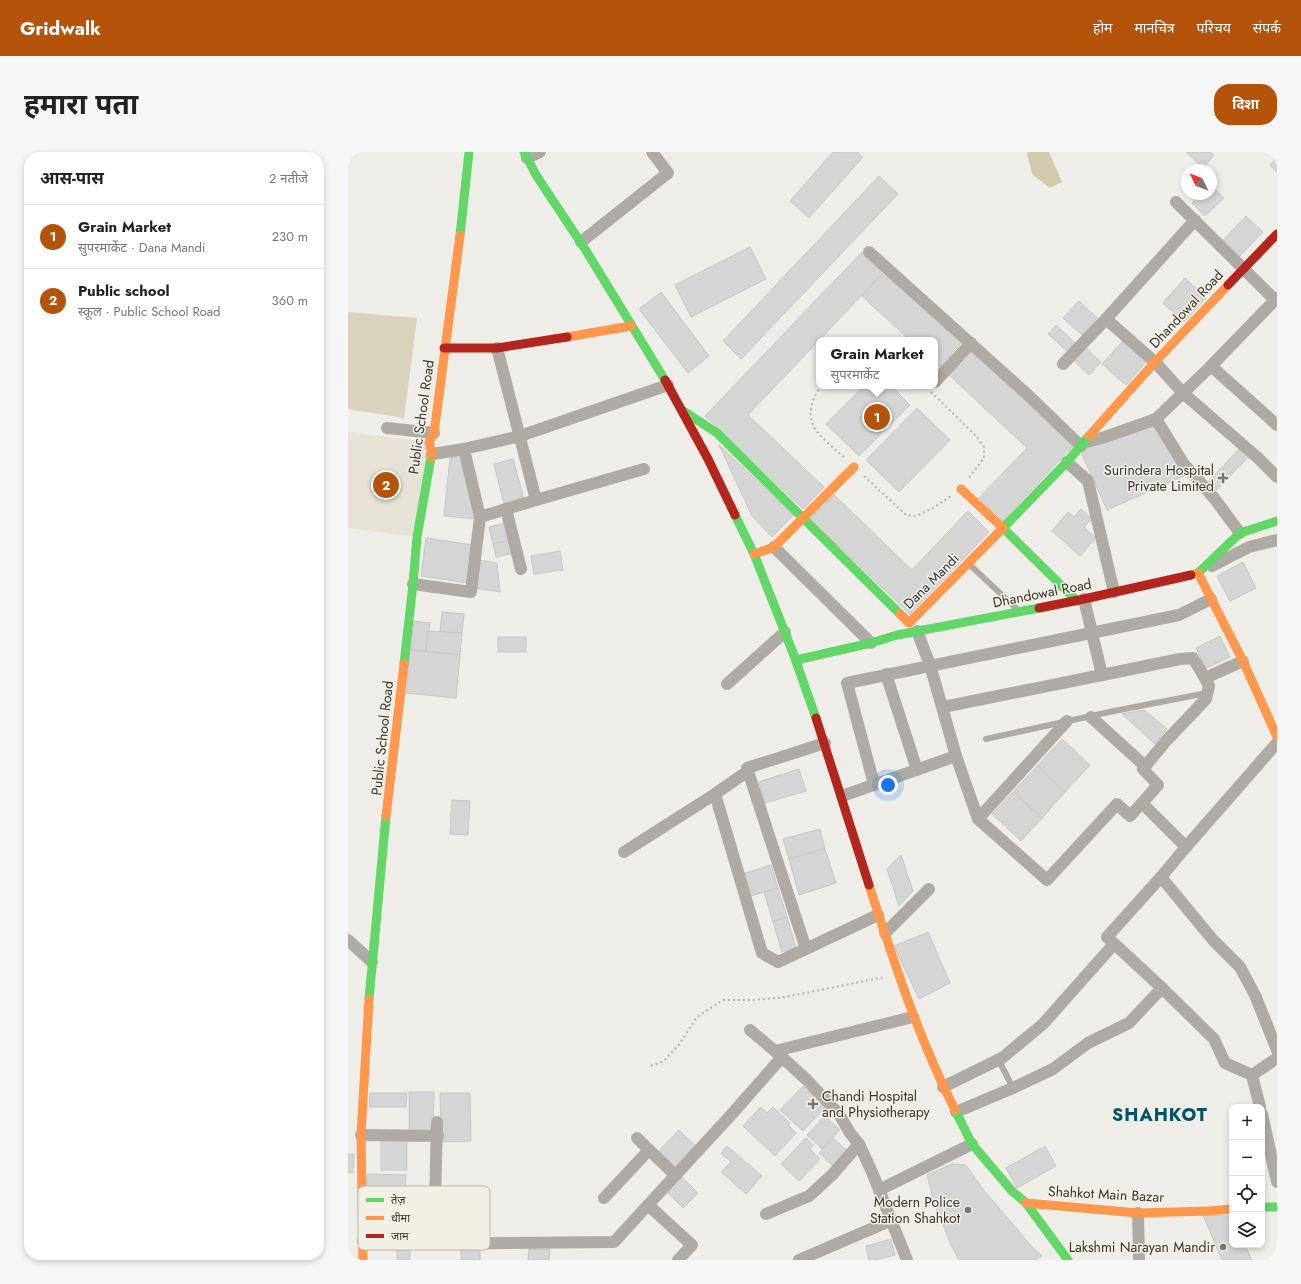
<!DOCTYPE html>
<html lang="hi">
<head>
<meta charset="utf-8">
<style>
	:root { --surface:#fff; --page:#f6f6f6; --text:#222; --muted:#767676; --line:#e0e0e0; --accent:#b45309 }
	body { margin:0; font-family:Jost,"Noto Sans Devanagari",sans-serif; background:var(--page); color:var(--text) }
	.controls { position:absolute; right:12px; bottom:12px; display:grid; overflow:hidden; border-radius:8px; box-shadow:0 2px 6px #0003 }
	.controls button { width:36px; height:36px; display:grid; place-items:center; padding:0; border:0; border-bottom:1px solid var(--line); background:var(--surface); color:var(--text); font:20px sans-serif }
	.compass { position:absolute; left:833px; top:12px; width:36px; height:36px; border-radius:50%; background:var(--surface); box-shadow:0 2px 6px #0003; rotate:313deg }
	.you { position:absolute; left:540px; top:633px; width:14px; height:14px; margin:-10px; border:3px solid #fff; border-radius:50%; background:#1a73e8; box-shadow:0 0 0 6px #1a73e833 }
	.badge { display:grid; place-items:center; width:26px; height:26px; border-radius:50%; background:var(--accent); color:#fff; font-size:13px; font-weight:700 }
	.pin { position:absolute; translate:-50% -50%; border:2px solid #fff; box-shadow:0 1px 4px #0006 }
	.popup { position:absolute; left:468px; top:185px; width:122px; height:52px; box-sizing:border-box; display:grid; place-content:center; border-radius:8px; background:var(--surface); filter:drop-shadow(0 1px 3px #0005); font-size:13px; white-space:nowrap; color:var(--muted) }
	.popup b { font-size:15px; color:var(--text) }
	.popup::after { content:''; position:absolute; left:50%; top:100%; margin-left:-8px; border:8px solid transparent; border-top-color:var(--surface) }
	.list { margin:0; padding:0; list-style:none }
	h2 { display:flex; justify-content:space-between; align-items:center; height:52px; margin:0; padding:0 16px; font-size:17px }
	h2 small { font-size:13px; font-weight:400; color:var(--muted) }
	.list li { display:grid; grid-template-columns:26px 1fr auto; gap:12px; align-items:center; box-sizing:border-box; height:64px; padding:0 16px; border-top:1px solid var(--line) }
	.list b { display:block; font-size:15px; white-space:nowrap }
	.list p { margin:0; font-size:13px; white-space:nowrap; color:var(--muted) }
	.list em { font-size:13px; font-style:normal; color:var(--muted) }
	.icon { flex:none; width:22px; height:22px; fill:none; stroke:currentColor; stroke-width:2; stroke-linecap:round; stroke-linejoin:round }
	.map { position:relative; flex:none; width:929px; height:1108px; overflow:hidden; border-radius:16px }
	header { display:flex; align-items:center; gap:24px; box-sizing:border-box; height:56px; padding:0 20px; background:var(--accent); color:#fff }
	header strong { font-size:19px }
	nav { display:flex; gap:22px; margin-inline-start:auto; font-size:14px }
	.intro { display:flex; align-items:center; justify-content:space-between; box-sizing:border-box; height:96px; padding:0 24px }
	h1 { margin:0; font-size:28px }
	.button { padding:10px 18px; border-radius:16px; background:var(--accent); color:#fff; font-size:14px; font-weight:700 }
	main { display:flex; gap:24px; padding:0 24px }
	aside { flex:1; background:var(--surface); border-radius:16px; box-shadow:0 2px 6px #0003 }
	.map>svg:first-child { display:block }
	.built { fill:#e6e3d6 }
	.green { fill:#d9d3be }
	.forest { fill:#d3caab }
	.building { fill:#d4d5d4; stroke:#c6c8c6 }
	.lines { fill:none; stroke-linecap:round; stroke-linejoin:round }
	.path { stroke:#b5b3ad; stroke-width:2; stroke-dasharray:2 3; stroke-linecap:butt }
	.lane { stroke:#adaba3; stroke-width:6 }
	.street { stroke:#adaba3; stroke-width:12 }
	.fast { stroke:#63d668; stroke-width:9 }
	.slow { stroke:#ff974d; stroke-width:9 }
	.jam { stroke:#b3261e; stroke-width:9 }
	.poi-dot { fill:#777671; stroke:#f2efe4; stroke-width:1.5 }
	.labels { text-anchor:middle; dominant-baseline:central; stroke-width:3; stroke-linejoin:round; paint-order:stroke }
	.street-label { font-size:14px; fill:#373631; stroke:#f2efe4 }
	.poi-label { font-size:14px; fill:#373631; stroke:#f2efe4; text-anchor:end }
	.district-label { font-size:18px; font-weight:bold; letter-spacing:1px; fill:#00536c; stroke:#f2efe4 }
	.key { fill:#f2efe4; stroke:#bab8ae; stroke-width:1 }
	.key-label { font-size:11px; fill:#373631 }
</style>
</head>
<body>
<header>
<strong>Gridwalk</strong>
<nav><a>होम</a><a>मानचित्र</a><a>परिचय</a><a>संपर्क</a></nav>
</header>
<div class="intro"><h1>हमारा पता</h1><a class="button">दिशा</a></div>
<main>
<aside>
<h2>आस-पास<small>2 नतीजे</small></h2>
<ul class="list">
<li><span class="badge">1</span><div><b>Grain Market</b><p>सुपरमार्केट · Dana Mandi</p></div><em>230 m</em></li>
<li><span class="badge">2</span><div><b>Public school</b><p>स्कूल · Public School Road</p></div><em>360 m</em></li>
</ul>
</aside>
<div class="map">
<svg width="929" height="1108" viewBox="0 0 929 1108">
	<rect width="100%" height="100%" fill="#eeede8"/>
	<polygon class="built" points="0,280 81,290 69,385 0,376"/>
	<polygon class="green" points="0,160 69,166 56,266 0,257"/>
	<polygon class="forest" points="680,0 701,0 714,30 702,36 684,22 679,1"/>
	<g class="building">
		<polygon points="485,0 509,0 515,5 461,66 442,49"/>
		<polygon points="838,0 862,0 866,3 855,16"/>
		<polygon points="929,5 929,20 922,13"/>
		<polygon points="531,24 550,42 393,207 375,189"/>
		<polygon points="863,33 876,46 857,64 844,51 854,42 863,42"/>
		<polygon points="898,64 915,80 890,106 873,90"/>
		<polygon points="402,95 418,127 343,165 327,133"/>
		<polygon points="514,100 536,120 400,263 476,335 455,357 357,264"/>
		<polygon points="536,120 614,190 592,215 587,210 587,188 562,188 514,144"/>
		<polygon points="837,126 858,146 836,170 815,151"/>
		<polygon points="313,140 361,204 340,221 291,157"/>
		<polygon points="731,149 749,166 734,183 715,166"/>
		<polygon points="708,173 728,192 720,200 700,182"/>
		<polygon points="776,188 799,209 778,233 754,212"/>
		<polygon points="735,193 753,210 741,223 723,206"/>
		<polygon points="623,196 726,293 655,369 631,346 679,296 599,221"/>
		<polygon points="516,234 543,234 562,253 511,304 478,272"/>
		<polygon points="569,256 602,288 551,340 518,308"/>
		<polygon points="798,270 810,275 836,324 759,358 733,300 753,289"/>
		<polygon points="371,293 446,363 424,385 404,364"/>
		<polygon points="893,295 902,303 869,338 860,330"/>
		<polygon points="114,303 128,367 96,364 102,306"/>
		<polygon points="165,307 176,347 156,352 146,312"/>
		<polygon points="486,343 564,418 620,359 641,380 562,462 462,367"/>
		<polygon points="733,357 744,367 736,375 748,386 732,404 704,379 720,360 726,365"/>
		<polygon points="158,371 162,388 145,392 141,375"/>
		<polygon points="78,386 125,393 120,431 73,424"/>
		<polygon points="162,388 166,401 148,405 145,392"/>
		<polygon points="212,399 215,418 186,422 183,404"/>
		<polygon points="130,408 149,411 152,440 126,436"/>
		<polygon points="895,410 908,436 882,449 869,424"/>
		<polygon points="94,460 116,462 114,481 92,480"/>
		<polygon points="66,469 82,471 78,500 62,498"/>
		<polygon points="80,479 114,481 112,503 78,500"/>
		<polygon points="872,484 882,505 858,516 848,496"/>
		<rect x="150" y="485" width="28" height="15"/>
		<polygon points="62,498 112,503 108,546 58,541"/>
		<polygon points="796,558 819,577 807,592 774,562"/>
		<polygon points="714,587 742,613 717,640 689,614"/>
		<polygon points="689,614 717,640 694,666 665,640"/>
		<polygon points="451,617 458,639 417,651 411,630"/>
		<polygon points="665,640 694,666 673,689 644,662"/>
		<polygon points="104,648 122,649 120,683 102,682"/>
		<polygon points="472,677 477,697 441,707 435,687"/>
		<polygon points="477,697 488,731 451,743 441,707"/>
		<polygon points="553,703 565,739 551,754 539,717"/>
		<polygon points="423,713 430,736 400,745 394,722"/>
		<polygon points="430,736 439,765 425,770 416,740"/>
		<polygon points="439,765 448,796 434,800 425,770"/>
		<polygon points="580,780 602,831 571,847 546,794"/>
		<polygon points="455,934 478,955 455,979 432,958"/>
		<polygon points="61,940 86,940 85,980 61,980"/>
		<polygon points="22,941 59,941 58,955 21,955"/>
		<polygon points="92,941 122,941 123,989 93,990"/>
		<polygon points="413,955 419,961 425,955 442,971 440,973 448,981 427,1004 395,974"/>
		<polygon points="477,964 492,978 474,997 459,983"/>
		<polygon points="331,978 349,995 326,1019 308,1002"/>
		<polygon points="33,984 59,987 59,1018 33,1018"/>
		<polygon points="458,986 465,993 462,997 472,1007 451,1029 433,1012"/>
		<polygon points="485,986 499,999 485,1014 471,1001"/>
		<polygon points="379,994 414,1024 398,1042 373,1020 383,1010 373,1001"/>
		<polygon points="697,994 708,1014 669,1036 658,1016"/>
		<polygon points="0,1002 6,1002 5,1021 0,1020"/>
		<polygon points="604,1012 618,1013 637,1040 658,1064 684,1095 694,1104 687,1108 611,1108 604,1095 586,1051 579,1023"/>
		<polygon points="19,1022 58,1023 57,1053 18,1052"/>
		<polygon points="334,1025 350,1041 335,1056 319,1040"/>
		<polygon points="91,1039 125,1041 123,1085 88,1084"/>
		<polygon points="855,1063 884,1064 884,1093 897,1093 904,1108 874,1108"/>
		<polygon points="543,1087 547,1103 527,1108 521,1108 518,1094"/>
		<polygon points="132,1096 132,1108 113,1108 113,1097"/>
		<polygon points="181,1097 202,1098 201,1108 180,1108"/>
		<rect x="49" y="1098" width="13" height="10"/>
	</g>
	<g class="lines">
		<g class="path">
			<path d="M 474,234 C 463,245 459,263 467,277 C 471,284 490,300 497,306"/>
			<polyline points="583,240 628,284 636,295 636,306 620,327"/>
			<polyline points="516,324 558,363 568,364 585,356 603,344"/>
			<polyline points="303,914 316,909 332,891 349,865 375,848 406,848 437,845 537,825"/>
		</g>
		<g class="lane">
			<polyline points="621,412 670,458"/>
			<polyline points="638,587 766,559 859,541"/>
			<polyline points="650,907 665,936"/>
		</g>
		<g class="street">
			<polyline points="179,6 192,0"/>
			<polyline points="828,50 927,148"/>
			<polyline points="233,90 320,21 304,0"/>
			<polyline points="521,100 680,243 733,294"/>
			<polyline points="758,167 807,210 835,241 910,306 929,325"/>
			<polyline points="715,212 758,167 847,68"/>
			<polyline points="863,214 929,146"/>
			<polyline points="587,230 623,191"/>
			<polyline points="808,267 835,311 866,346 892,381"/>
			<polyline points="39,276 86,281"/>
			<polyline points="738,290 757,285 808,267 863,214 929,273"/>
			<polyline points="116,297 132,365 188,348 149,196"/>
			<polyline points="84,302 116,297 172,284 320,233"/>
			<polyline points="719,310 740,329 766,440"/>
			<polyline points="188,348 296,317"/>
			<polyline points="158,357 173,417"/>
			<polyline points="426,395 523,491"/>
			<polyline points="864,414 901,395 929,388"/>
			<polyline points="65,432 123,440 132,365"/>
			<polyline points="736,447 754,523 832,507 845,506 857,526 895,509"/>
			<polyline points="569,479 582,513 608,604 630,667 699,728 769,652 782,664 794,651 838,695 929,591"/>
			<polyline points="538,522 569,618"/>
			<polyline points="379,532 437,480"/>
			<polyline points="595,555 754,523"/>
			<polyline points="743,565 797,614"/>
			<polyline points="526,632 499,531 831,463 863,447"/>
			<polyline points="367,642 414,801 430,810 530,763"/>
			<polyline points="494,644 608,604"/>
			<polyline points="794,651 810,633 795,617 818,589 858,547 861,534 857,526"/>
			<polyline points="630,667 719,569"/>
			<polyline points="838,695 813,725 759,785 814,836 866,887 877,911 904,923"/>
			<polyline points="276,700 367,642 400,619"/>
			<polyline points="813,725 865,788 892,815 907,843 929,898"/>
			<polyline points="537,781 581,737"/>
			<polyline points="0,788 24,810"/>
			<polyline points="458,797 399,616 477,591"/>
			<polyline points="402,878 427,899"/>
			<polyline points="595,935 654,906 695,872 766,792"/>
			<polyline points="912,955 904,923 929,906"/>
			<polyline points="608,960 665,936 705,917 740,891 781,871 814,836"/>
			<polyline points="914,962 929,1030"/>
			<polyline points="13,983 90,984"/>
			<polyline points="289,986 327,1023"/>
			<polyline points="531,1038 624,992"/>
			<polyline points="256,1046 301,998"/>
			<polyline points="790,1061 791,1108"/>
			<polyline points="418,1062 461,1044 484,1023 511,992"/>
			<polyline points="15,1089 68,1092 266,1090 300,1053"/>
			<polyline points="86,1091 89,970"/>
			<polyline points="330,1108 344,1093 300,1053 383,963 434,905"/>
			<polyline points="451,1108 544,1068"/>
			<polyline points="559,1108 524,1020 511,992 502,981 491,962 459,928 427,899 565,865"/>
		</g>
		<g class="fast">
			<polyline points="176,0 188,23 237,97 317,228"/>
			<polyline points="112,83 121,0"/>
			<polyline points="334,258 369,281 552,462"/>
			<polyline points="387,363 406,402 445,501 468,566"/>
			<polyline points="843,423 850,421 892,381 929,369"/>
			<polyline points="729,449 655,376 719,310 741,284"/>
			<polyline points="448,508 523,491 549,483 691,456"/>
			<polyline points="56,512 65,432 69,385 83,305"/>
			<polyline points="21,847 38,664"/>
			<polyline points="607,958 624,992 664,1039 678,1051 720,1108"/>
			<polyline points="914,1055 929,1055"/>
		</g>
		<g class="slow">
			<polyline points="219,185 283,174"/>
			<polyline points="741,284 807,210 880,133"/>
			<polyline points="83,305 84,302 81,290 86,281 112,83"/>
			<polyline points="406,402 426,395 506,315"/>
			<polyline points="850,421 895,509 929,585"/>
			<polyline points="552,462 561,471 655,376 613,337"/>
			<polyline points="38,664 56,512"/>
			<path d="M 521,733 C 546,810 570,885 607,958"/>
			<polyline points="678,1051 790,1061 860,1059 884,1057"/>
			<polyline points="15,1108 13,982 21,847"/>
		</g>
		<g class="jam">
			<polyline points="880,133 929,82"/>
			<polyline points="96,196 149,196 219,185"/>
			<polyline points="317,228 360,307 387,363"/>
			<polyline points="691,456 736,447 843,423"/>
			<polyline points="468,566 521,733"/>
		</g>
	</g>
	<g class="poi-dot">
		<path d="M873 320h4v4h4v4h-4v4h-4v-4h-4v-4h4z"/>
		<path d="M463 946h4v4h4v4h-4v4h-4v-4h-4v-4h4z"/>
		<circle cx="620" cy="1058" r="4"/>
		<circle cx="875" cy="1095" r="4"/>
	</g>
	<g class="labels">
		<g class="street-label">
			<text transform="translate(838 157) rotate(-47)">Dhandowal Road</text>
			<text transform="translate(73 265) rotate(-82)">Public School Road</text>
			<text transform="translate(583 429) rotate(-45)">Dana Mandi</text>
			<text transform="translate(694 441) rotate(-11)">Dhandowal Road</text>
			<text transform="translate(34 586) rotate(-84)">Public School Road</text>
			<text transform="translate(758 1042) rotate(3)">Shahkot Main Bazar</text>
		</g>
		<g class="poi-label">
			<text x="866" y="318">Surindera Hospital<tspan x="866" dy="16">Private Limited</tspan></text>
			<text x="474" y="944" text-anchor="start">Chandi Hospital<tspan x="474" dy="16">and Physiotherapy</tspan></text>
			<text x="612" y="1050">Modern Police<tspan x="612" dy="16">Station Shahkot</tspan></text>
			<text x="867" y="1095">Lakshmi Narayan Mandir</text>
		</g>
		<g class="district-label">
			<text x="812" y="963">SHAHKOT</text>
		</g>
	</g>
	<rect x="10" y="1034" width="132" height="64" rx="6" class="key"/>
	<rect x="18" y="1046" width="18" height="4" fill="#63d668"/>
	<rect x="18" y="1064" width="18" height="4" fill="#ff974d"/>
	<rect x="18" y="1082" width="18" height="4" fill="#b3261e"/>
	<g class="key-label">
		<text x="43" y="1052">तेज़</text>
		<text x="43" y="1070">धीमा</text>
		<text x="43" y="1088">जाम</text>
	</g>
</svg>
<div class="controls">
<button>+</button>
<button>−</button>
<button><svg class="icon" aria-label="locate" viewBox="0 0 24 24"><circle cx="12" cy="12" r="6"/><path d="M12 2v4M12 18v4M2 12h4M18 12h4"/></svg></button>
<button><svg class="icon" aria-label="layers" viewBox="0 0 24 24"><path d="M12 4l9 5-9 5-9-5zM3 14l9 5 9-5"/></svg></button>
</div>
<svg class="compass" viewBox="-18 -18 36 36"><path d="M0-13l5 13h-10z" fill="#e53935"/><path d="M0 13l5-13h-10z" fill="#767676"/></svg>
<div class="you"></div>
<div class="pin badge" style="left:529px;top:265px">1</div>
<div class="popup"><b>Grain Market</b>सुपरमार्केट</div>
<div class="pin badge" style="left:38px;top:333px">2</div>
</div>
</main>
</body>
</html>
